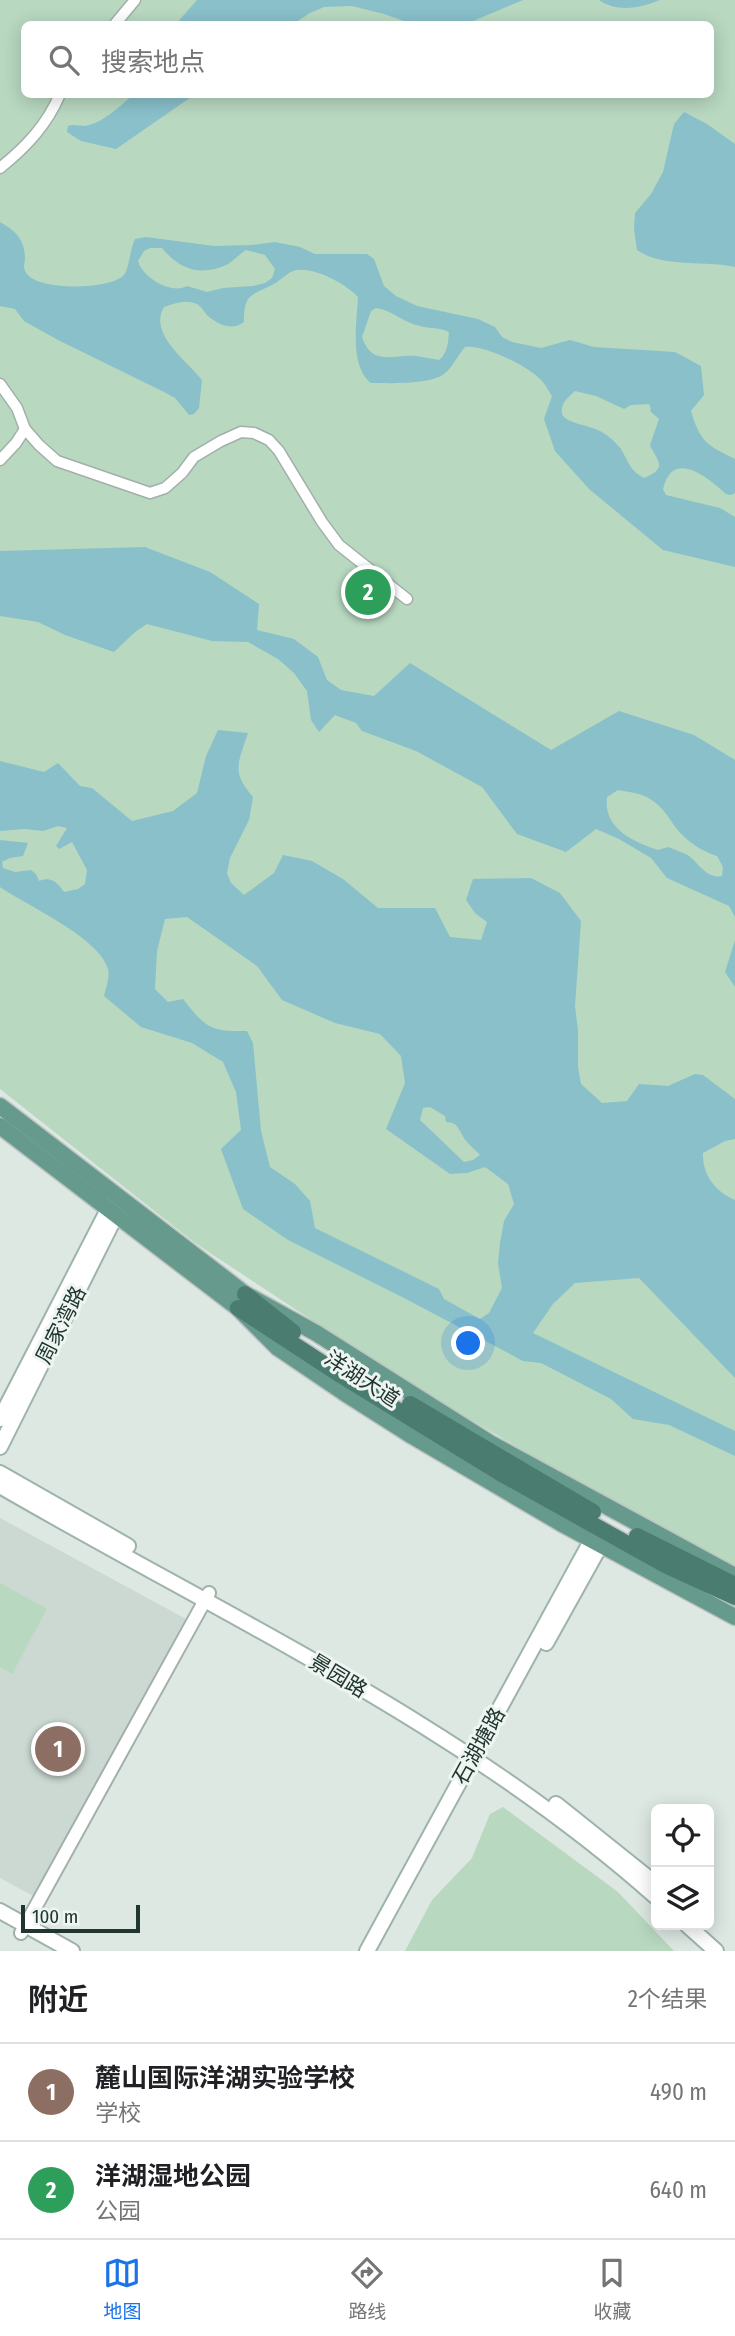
<!DOCTYPE html>
<html lang="zh">
<head>
<meta charset="utf-8">
<style>
	:root { --surface:#fff; --page:#f6f6f6; --text:#202124; --muted:#757577; --line:#e0e0e0; --accent:#1a73e8 }
	body { margin:0; font-family:"Fira Sans Condensed","Noto Sans SC",sans-serif; background:var(--page); color:var(--text) }
	.controls { position:absolute; right:21px; bottom:21px; display:grid; overflow:hidden; border-radius:10px; box-shadow:0 4px 18px #0003 }
	.controls button { width:63px; height:63px; display:grid; place-items:center; padding:0; border:0; border-bottom:2px solid var(--line); background:var(--surface); color:var(--text); font:35px sans-serif }
	.scale { position:absolute; left:21px; bottom:18px; width:119px; box-sizing:border-box; padding-left:7px; border:4px solid #213630; border-top:0; font-size:19px; line-height:24px; white-space:nowrap; color:#213630; -webkit-text-stroke:5px #eef5f1; paint-order:stroke }
	.you { position:absolute; left:469px; top:1344px; width:24px; height:24px; margin:-18px; border:5px solid #fff; border-radius:50%; background:#1a73e8; box-shadow:0 0 0 10px #1a73e833 }
	.badge { display:grid; place-items:center; width:46px; height:46px; border-radius:50%; background:var(--accent); color:#fff; font-size:23px; font-weight:700 }
	.pin { position:absolute; translate:-50% -50%; border:4px solid #fff; box-shadow:0 2px 7px #0006 }
	.list { margin:0; padding:0; list-style:none }
	h2 { display:flex; justify-content:space-between; align-items:center; height:91px; margin:0; padding:0 28px; font-size:30px }
	h2 small { font-size:23px; font-weight:400; color:var(--muted) }
	.list li { display:grid; grid-template-columns:46px 1fr auto; gap:21px; align-items:center; box-sizing:border-box; height:98px; padding:0 28px; border-top:2px solid var(--line) }
	.list b { display:block; font-size:26px; white-space:nowrap }
	.list p { margin:0; font-size:23px; white-space:nowrap; color:var(--muted) }
	.list em { font-size:23px; font-style:normal; color:var(--muted) }
	.icon { flex:none; width:38px; height:38px; fill:none; stroke:currentColor; stroke-width:2; stroke-linecap:round; stroke-linejoin:round }
	.map { position:relative; flex:none; width:735px; height:1951px; overflow:hidden }
	.search { position:absolute; background:var(--surface); box-shadow:0 4px 18px #0003; left:21px; right:21px; top:21px; height:77px; display:flex; align-items:center; gap:18px; box-sizing:border-box; padding:0 24px; border-radius:10px; color:var(--muted); font-size:26px }
	.sheet { height:287px; background:var(--surface) }
	nav { display:flex; justify-content:space-around; align-items:center; box-sizing:border-box; height:98px; border-top:2px solid var(--line); background:var(--surface); font-size:19px; color:var(--muted) }
	nav a { display:grid; justify-items:center; gap:4px }
	nav .on { color:var(--accent) }
	.map>svg:first-child { display:block }
	.built { fill:#ccd8d2 }
	.green { fill:#b8d8c0; fill-rule:evenodd }
	.water { fill:#89c0ca; fill-rule:evenodd }
	.lines { fill:none; stroke-linecap:round; stroke-linejoin:round }
	.minor-casing { stroke:#a2afaa; stroke-width:13 }
	.tertiary-casing { stroke:#a2afaa; stroke-width:16 }
	.secondary-casing { stroke:#9eb3ab; stroke-width:18 }
	.primary-casing { stroke:#bcc3c1; stroke-width:19 }
	.trunk-casing { stroke:#bcc3c1; stroke-width:19 }
	.minor { stroke:#fff; stroke-width:10 }
	.tertiary { stroke:#fff; stroke-width:12 }
	.secondary { stroke:#fff; stroke-width:14 }
	.primary { stroke:#659a8c; stroke-width:16 }
	.trunk { stroke:#4a7d70; stroke-width:16 }
	.labels { text-anchor:middle; dominant-baseline:central; stroke-width:6; stroke-linejoin:round; paint-order:stroke }
	.street-label { font-size:21px; fill:#213630; stroke:#eef5f1 }
</style>
</head>
<body>
<div class="map">
<svg width="735" height="1951" viewBox="0 0 735 1951">
	<rect width="100%" height="100%" fill="#dee8e3"/>
	<polygon class="built" points="0,1518 188,1620 35,1897 0,1878"/>
	<g class="green">
		<path d="M 0,0 L 735,0 L 735,1571 L 606,1499 L 398,1377 L 195,1243 L 0,1089 ZM 24,24 L 710,24 L 710,94 L 24,94 Z"/>
		<polygon points="0,1583 47,1609 12,1674 0,1667"/>
		<polygon points="503,1807 618,1892 674,1951 405,1951 432,1900 472,1858 490,1814"/>
	</g>
	<g class="water">
		<polygon points="197,0 523,0 466,24 413,24 384,14 352,6 324,7 310,13 293,24 176,24"/>
		<path d="M 599,0 L 660,0 C 640,8 618,13 599,0 Z"/>
		<path d="M 134,94 L 194,95 L 116,149 L 81,141 L 67,132 L 68,126 C 74,124 79,126 85,126 C 103,123 120,106 134,94 Z"/>
		<path d="M 684,112 L 707,124 L 735,144 L 735,267 C 703,260 663,268 637,250 L 634,229 L 635,213 L 651,194 L 663,172 L 674,124 Z"/>
		<path d="M 0,222 C 16,231 25,240 25,259 C 24,266 23,269 27,274 C 40,291 110,290 124,275 C 129,269 130,249 135,239 L 146,237 L 214,246 L 252,245 L 275,242 L 300,247 L 315,254 L 367,254 L 374,259 L 384,286 L 396,296 L 417,306 L 478,319 L 495,327 L 502,337 L 512,342 L 541,348 L 570,340 L 594,347 L 675,352 L 701,366 L 704,395 L 691,411 C 700,442 707,445 735,459 L 735,493 L 731,495 L 726,494 C 708,478 673,448 663,489 L 666,495 L 720,508 L 735,517 L 735,567 L 663,550 L 589,489 L 555,451 L 544,419 L 552,396 C 548,390 544,382 539,378 C 525,365 483,344 465,347 C 458,355 452,368 444,374 C 429,385 389,383 371,383 C 349,366 357,321 358,297 C 346,284 312,265 293,271 C 286,274 279,282 270,286 C 249,296 244,296 244,322 C 232,331 219,325 208,316 C 204,312 202,307 197,304 C 186,299 174,303 164,307 C 148,334 187,361 202,380 L 199,408 L 194,414 L 189,415 L 175,398 L 164,392 L 58,340 L 24,321 L 15,309 L 0,306 ZM 150,248 L 162,248 C 180,270 201,277 228,264 C 234,260 240,254 246,250 L 265,255 L 275,269 L 272,278 L 265,283 L 253,286 L 223,288 L 207,292 L 187,286 C 171,295 142,277 138,261 L 144,251 ZM 376,308 C 392,310 404,323 420,326 C 430,329 440,327 449,332 C 448,342 448,353 439,360 C 431,359 424,357 416,356 C 394,354 372,367 362,337 L 371,311 ZM 575,391 L 596,396 L 624,409 L 631,405 L 649,404 L 651,409 L 650,411 L 659,419 L 650,445 C 657,461 669,468 644,478 C 630,471 628,461 621,449 C 617,444 610,437 605,434 C 594,425 565,424 562,414 C 560,404 568,397 575,391 Z"/>
		<path d="M 145,547 L 210,572 L 259,604 L 257,630 L 294,639 L 318,657 L 327,680 L 341,690 L 374,696 L 410,663 L 551,750 L 619,711 L 694,735 L 735,760 L 735,917 L 729,906 L 667,878 L 651,858 L 619,839 L 596,829 L 566,852 L 517,834 L 482,787 L 416,751 L 362,731 L 356,723 L 335,715 L 319,732 L 311,720 L 307,691 L 294,673 L 278,659 L 248,642 L 212,641 L 147,624 L 135,632 L 114,652 L 65,635 L 38,622 L 0,616 L 0,551 ZM 618,790 C 629,792 641,793 650,799 C 662,806 668,817 676,828 C 687,842 702,851 717,856 L 723,867 L 722,876 C 707,879 699,864 689,856 C 683,852 674,850 668,847 L 658,850 C 632,841 603,828 607,797 Z"/>
		<path d="M 218,730 L 248,733 C 238,764 231,771 253,797 L 249,820 L 230,858 L 227,873 L 231,883 L 244,895 L 274,873 L 283,855 L 312,861 L 343,879 L 378,908 L 435,908 L 450,937 L 481,940 L 487,922 L 475,913 L 466,900 L 473,879 L 531,878 L 560,893 L 581,921 L 575,1006 L 578,1031 L 578,1067 L 581,1084 L 602,1103 L 627,1101 L 639,1084 L 668,1086 L 695,1074 L 703,1075 L 735,1099 L 735,1139 L 725,1141 L 703,1153 C 702,1175 716,1192 735,1200 L 735,1378 L 639,1278 L 575,1283 L 553,1304 L 533,1333 L 735,1431 L 735,1456 L 669,1425 L 633,1419 L 611,1399 L 541,1363 L 523,1361 L 406,1299 L 288,1240 L 243,1209 L 221,1149 L 241,1130 L 236,1092 L 223,1062 L 192,1043 L 141,1027 L 104,996 C 106,988 110,977 108,969 C 100,938 26,905 0,887 L 0,840 L 28,843 L 23,856 L 10,858 L 2,862 L 3,868 L 15,872 L 31,870 L 36,874 L 39,881 C 51,876 57,882 64,892 L 78,889 L 85,884 L 87,870 L 72,842 L 59,849 L 56,846 L 67,828 L 58,826 L 43,831 L 25,829 L 0,831 L 0,761 L 44,772 L 58,763 L 80,786 L 92,788 L 132,821 L 173,811 L 197,793 L 206,756 ZM 187,917 L 257,966 L 282,1000 L 335,1023 L 380,1034 L 401,1056 L 405,1083 L 386,1129 L 450,1174 L 467,1173 L 485,1167 L 508,1184 L 514,1204 L 504,1221 L 500,1243 L 498,1263 L 502,1288 L 489,1313 L 480,1319 L 444,1299 L 439,1289 L 315,1228 L 310,1201 L 295,1184 L 270,1167 L 261,1131 L 253,1043 L 247,1031 C 210,1032 205,1027 183,999 L 168,1002 L 155,989 L 157,951 L 165,919 ZM 430,1107 L 445,1116 L 446,1122 C 460,1122 459,1133 467,1142 C 471,1147 477,1151 480,1155 L 473,1160 L 464,1162 L 420,1120 L 423,1108 Z"/>
		<polygon points="735,940 735,987 725,972"/>
	</g>
	<g class="lines">
		<g class="minor-casing">
			<g id="minor">
				<polyline points="115,24 135,0"/>
				<path d="M 0,168 C 26,147 47,125 60,94"/>
				<polyline points="0,384 17,408 25,429 39,445 57,461 150,493 165,488 182,473 194,457 221,441 241,432 254,433 269,440 279,451 322,522 339,545 407,599"/>
				<polyline points="0,460 16,443 25,429"/>
			</g>
		</g>
		<g class="tertiary-casing">
			<polyline id="tertiary" points="21,1933 209,1593"/>
		</g>
		<g class="secondary-casing">
			<g id="secondary">
				<polyline points="0,1419 113,1200"/>
				<polyline points="0,1447 120,1207"/>
				<polyline points="0,1473 128,1546"/>
				<path d="M 0,1486 C 222,1615 463,1725 656,1897"/>
				<polyline points="546,1643 600,1546"/>
				<polyline points="556,1804 656,1884"/>
				<polyline points="0,1911 72,1951"/>
				<polyline points="687,1925 716,1951"/>
				<polyline points="367,1951 591,1541"/>
			</g>
		</g>
		<g class="primary-casing">
			<g id="primary">
				<polyline points="0,1106 245,1294 316,1333 490,1443 735,1576"/>
				<polyline points="0,1126 238,1308 278,1348 343,1392 409,1434 564,1525 735,1617"/>
			</g>
		</g>
		<g class="trunk-casing">
			<g id="trunk">
				<polyline points="245,1294 293,1332"/>
				<polyline points="238,1308 342,1376 500,1473 667,1566 735,1597"/>
				<polyline points="410,1404 593,1512"/>
				<polyline points="637,1536 735,1585"/>
			</g>
		</g>
		<use href="#minor" class="minor"/>
		<use href="#tertiary" class="tertiary"/>
		<use href="#secondary" class="secondary"/>
		<use href="#primary" class="primary"/>
		<use href="#trunk" class="trunk"/>
	</g>
	<g class="labels">
		<g class="street-label">
			<text transform="translate(61 1325) rotate(-63)">周家湾路</text>
			<text transform="translate(362 1379) rotate(33)">洋湖大道</text>
			<text transform="translate(338 1676) rotate(31)">景园路</text>
			<text transform="translate(479 1746) rotate(-61)">石湖塘路</text>
		</g>
	</g>
</svg>
<div class="controls">
<button><svg class="icon" aria-label="locate" viewBox="0 0 24 24"><circle cx="12" cy="12" r="6"/><path d="M12 2v4M12 18v4M2 12h4M18 12h4"/></svg></button>
<button><svg class="icon" aria-label="layers" viewBox="0 0 24 24"><path d="M12 4l9 5-9 5-9-5zM3 14l9 5 9-5"/></svg></button>
</div>
<div class="scale">100 m</div>
<div class="you"></div>
<div class="pin badge" style="left:58px;top:1749px;background:#8d6e63">1</div>
<div class="pin badge" style="left:368px;top:592px;background:#2e9e5b">2</div>
<div class="search"><svg class="icon" aria-label="search" viewBox="0 0 24 24"><circle cx="10" cy="10" r="6"/><path d="M15 15l6 6"/></svg>搜索地点</div>
</div>
<section class="sheet">
<h2>附近<small>2个结果</small></h2>
<ul class="list">
<li><span class="badge" style="background:#8d6e63">1</span><div><b>麓山国际洋湖实验学校</b><p>学校</p></div><em>490 m</em></li>
<li><span class="badge" style="background:#2e9e5b">2</span><div><b>洋湖湿地公园</b><p>公园</p></div><em>640 m</em></li>
</ul>
</section>
<nav>
<a class="on"><svg class="icon" aria-label="map" viewBox="0 0 24 24"><path d="M3 6l6-2 6 2 6-2v14l-6 2-6-2-6 2zM9 4v14M15 6v14"/></svg>地图</a>
<a><svg class="icon" aria-label="directions" viewBox="0 0 24 24"><path d="M12 3l9 9-9 9-9-9zM9 14v-3h6M13 9l2 2-2 2"/></svg>路线</a>
<a><svg class="icon" aria-label="saved" viewBox="0 0 24 24"><path d="M7 4h10v16l-5-4-5 4z"/></svg>收藏</a>
</nav>
</body>
</html>
